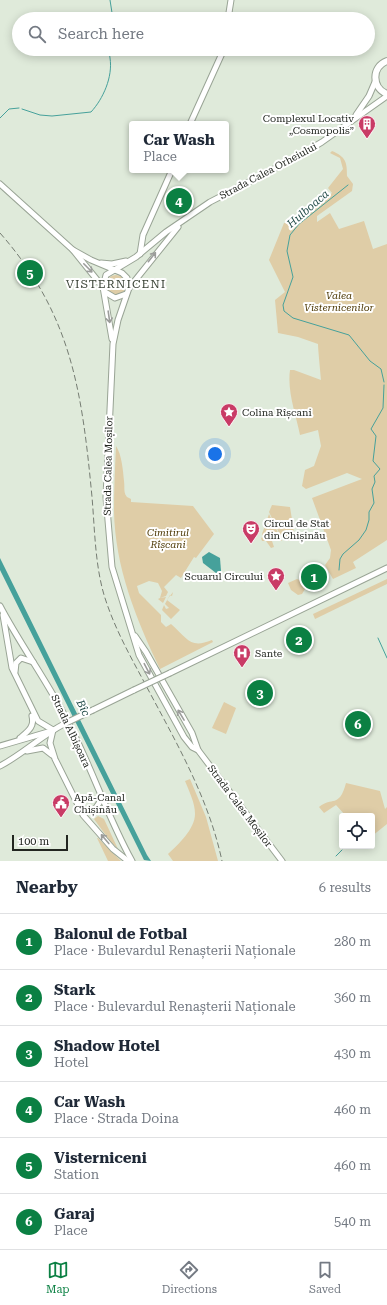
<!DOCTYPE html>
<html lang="en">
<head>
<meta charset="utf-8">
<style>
	:root { --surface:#fff; --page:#f2f2f3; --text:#1f2937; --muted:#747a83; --line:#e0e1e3; --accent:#0b8043 }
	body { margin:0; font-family:"Roboto Serif",serif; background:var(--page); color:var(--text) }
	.controls { position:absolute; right:12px; bottom:12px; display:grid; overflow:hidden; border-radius:4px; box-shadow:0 2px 10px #0003 }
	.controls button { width:36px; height:36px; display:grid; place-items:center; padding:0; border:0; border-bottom:1px solid var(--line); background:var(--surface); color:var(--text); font:20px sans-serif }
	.scale { position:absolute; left:12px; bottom:10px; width:56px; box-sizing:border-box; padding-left:4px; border:2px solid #222620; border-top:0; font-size:11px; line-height:14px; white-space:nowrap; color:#222620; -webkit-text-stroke:3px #fff; paint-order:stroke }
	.you { position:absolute; left:215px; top:454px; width:14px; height:14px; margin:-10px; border:3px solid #fff; border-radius:50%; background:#1a73e8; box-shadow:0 0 0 6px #1a73e833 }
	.badge { display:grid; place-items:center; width:26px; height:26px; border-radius:50%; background:var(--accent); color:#fff; font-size:13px; font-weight:700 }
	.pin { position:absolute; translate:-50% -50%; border:2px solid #fff; box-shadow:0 1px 4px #0006 }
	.popup { position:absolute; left:129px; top:121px; width:100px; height:52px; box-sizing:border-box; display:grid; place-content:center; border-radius:4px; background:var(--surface); filter:drop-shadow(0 1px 3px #0005); font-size:13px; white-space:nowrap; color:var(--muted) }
	.popup b { font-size:15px; color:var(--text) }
	.popup::after { content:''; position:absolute; left:50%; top:100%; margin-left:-8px; border:8px solid transparent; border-top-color:var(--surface) }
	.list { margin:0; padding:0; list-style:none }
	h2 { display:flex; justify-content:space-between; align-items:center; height:52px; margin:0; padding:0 16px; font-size:17px }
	h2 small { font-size:13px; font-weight:400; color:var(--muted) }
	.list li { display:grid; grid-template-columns:26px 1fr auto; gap:12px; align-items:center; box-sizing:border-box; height:56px; padding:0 16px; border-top:1px solid var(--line) }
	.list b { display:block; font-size:15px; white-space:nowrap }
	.list p { margin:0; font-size:13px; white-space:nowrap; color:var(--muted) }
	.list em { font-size:13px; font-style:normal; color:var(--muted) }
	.icon { flex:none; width:22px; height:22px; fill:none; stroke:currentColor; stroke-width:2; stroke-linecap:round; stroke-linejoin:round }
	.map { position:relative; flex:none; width:387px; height:861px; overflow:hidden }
	.search { position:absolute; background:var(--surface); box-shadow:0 2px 10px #0003; left:12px; right:12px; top:12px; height:44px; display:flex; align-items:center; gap:10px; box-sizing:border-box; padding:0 14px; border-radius:22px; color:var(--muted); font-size:15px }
	.sheet { height:388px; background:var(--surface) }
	nav { display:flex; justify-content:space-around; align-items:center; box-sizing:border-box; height:56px; border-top:1px solid var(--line); background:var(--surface); font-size:11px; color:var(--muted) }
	nav a { display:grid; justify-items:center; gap:2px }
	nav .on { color:var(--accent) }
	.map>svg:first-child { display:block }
	.green { fill:#dfcda7 }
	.water { fill:#46a19b }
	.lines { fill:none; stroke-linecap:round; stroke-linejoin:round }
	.stream { stroke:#46a19b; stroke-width:1 }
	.major-casing { stroke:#99a495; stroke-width:7 }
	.highway-casing { stroke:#99a495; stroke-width:8 }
	.major { stroke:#fff; stroke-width:5 }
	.highway { stroke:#fff; stroke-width:6 }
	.rail { stroke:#757c72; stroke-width:1; stroke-dasharray:6 3; stroke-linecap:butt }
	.major-bridge-casing { stroke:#99a495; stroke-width:7; stroke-linecap:butt }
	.major-bridge { stroke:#fff; stroke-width:5 }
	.oneway { stroke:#9c9d9b }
	.labels { text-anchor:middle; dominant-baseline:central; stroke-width:4; stroke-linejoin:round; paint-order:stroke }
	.poi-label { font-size:10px; fill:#222620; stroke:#fff; text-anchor:start }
	.street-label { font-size:10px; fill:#222620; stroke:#fff }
	.park-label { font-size:10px; font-style:italic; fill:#4e3a06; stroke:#fff }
	.water-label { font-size:11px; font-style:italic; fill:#1f4946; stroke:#fff }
	.quarter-label { font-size:12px; letter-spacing:1px; fill:#3d4639; stroke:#fff }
</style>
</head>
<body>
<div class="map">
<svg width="387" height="861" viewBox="0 0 387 861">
	<rect width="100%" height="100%" fill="#dfeada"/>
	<g class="green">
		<path d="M 332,151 C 346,157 347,162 347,176 L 353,184 L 352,191 L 317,216 L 317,222 L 330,213 L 339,229 L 364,221 L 373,249 L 387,244 L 387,540 L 353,562 L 356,568 L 333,579 L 325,565 L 330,558 L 331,550 L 312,498 L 362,479 L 347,473 L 306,489 L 302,486 L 305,470 L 314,466 L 321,446 L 318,430 L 300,435 C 296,414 287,392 290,370 L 294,370 L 321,380 C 321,378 318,350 318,344 L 298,337 L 278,333 L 275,300 L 285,292 L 269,260 L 284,223 L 294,223 L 332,193 L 328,188 L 343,169 L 340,158 L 330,153 Z"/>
		<circle cx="116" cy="285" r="10"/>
		<path d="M 116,446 C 122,455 123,471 124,481 C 125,488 123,492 127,497 L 131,499 L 131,502 L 193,506 L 214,534 L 196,558 L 194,557 L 181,578 L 176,575 L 164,587 L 168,592 L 166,596 L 160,598 L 166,597 L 163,603 L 158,599 L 160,598 L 162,591 L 158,583 L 149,581 L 137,586 L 139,593 L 161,615 L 161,622 L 166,627 L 171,624 C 188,639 190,649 212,640 L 213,642 L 160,669 C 136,619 115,567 114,511 C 114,489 115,468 116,446 Z"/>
		<polygon points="272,505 290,507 294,532 289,541 281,537 269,512"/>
		<polygon points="269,514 282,541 272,541 274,547 271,548 266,541 262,541 261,538 263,537 262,534"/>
		<polygon points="297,579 302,581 305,589 302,594 298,595 291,590 288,583"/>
		<polygon points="387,579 387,584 315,619 313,614"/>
		<path d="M 173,592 L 172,596 L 170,595 L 167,600 L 180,610 L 171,619 L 162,610 L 164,605 L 166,609 L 169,608 L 165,604 C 168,598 170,596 173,592 Z"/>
		<polygon points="224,702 236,708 226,734 212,728"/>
		<path d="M 190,779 L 206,817 L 218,861 L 173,861 L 168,854 C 178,845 195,829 195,814 C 195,803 189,791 185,781 Z"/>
		<path d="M 346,783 L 380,791 L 385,809 L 387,807 L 387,824 L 372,836 L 372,816 L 346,816 L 336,805 L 324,813 L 319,807 C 332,796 339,809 346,783 Z"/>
		<polygon points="98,816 104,819 118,849 110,841 94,819"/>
		<polygon points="97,838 98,838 121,861 108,861"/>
	</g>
	<g class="water">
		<polygon points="209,552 220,558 221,571 216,573 203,563 202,557"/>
		<polygon points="0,558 147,855 151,861 144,860 0,570"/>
	</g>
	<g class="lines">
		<g class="stream">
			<polyline points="110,0 113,19"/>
			<path d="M 22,109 L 40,115 L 52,116 L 91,112 C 103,99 113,77 110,58 C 110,55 108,52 108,49"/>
			<polyline points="0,118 9,109 19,108"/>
			<polyline points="348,185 299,224 290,235 287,251 293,277 283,305 284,311 293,318 349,335 370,361 381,369 384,382"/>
			<polyline points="339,570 340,559 343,554 359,540 366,530 369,520 369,512 374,503 372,489 375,482 374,476 380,469 373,461 376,436 371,429 383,408 384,385"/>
			<polyline points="378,638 387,658"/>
			<polyline points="336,856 342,850"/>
		</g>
		<g class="major-casing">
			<g id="major">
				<polyline points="228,19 231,0"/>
				<polyline points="356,115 369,96 375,82"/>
				<polyline points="190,124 224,49"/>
				<polyline points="0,184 73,250 102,286"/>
				<polyline points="73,250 91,260 122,273 127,278 129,288 118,320 113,344 106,497 112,567 139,655 184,737 192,747 198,750 282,861"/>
				<polyline points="140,254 143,235 172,170"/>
				<polyline points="101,263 112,264 126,261"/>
				<polyline points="129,288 178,227"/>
				<polyline points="105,292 115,298 126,294"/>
				<polyline points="112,339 103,287 106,275 136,257 166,232 210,202 297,157 322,142 387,96"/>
				<path d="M 0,606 C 21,646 48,682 68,722 C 92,768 107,816 132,861"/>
				<polyline points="3,615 12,668 38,721 53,730"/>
				<polyline points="135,636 146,652 192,733 198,750"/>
				<polyline points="15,672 16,663 21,658 33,662"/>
				<polyline points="170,673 387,568"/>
				<polyline points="93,710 134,690"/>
				<polyline points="53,730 50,743 55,759 83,815 113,849 128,861"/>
				<path d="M 20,738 C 27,732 35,727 32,716"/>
				<polyline points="0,746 48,732"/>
				<polyline points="27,751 43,748 52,755"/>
				<path d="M 0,766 C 23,754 41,736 64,724"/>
				<polyline points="79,806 87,811 94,811 101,800"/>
			</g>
		</g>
		<g class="highway-casing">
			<path id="highway" d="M 387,61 C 371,67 372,88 387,94"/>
		</g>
		<use href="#major" class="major"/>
		<use href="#highway" class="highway"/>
		<path class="rail" d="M 0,233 C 72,315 82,392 92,497 C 95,532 95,571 107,604 C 116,630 129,654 142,678 C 173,737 208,795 222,861"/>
		<g class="major-bridge-casing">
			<g id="major-bridge">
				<polyline points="134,690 170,673"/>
				<polyline points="64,724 93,710"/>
			</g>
		</g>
		<use href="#major-bridge" class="major-bridge"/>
	</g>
	<defs><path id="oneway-shaft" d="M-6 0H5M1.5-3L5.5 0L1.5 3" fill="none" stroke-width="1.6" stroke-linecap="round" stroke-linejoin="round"/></defs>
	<g class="oneway">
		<use href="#oneway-shaft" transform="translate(152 257) rotate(-52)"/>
		<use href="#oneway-shaft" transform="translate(88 268) rotate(45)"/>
		<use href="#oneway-shaft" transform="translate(109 317) rotate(82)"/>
		<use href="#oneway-shaft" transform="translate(147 669) rotate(62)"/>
		<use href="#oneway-shaft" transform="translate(181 715) rotate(-121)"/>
		<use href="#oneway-shaft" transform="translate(105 839) rotate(-130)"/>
	</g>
	<defs>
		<g id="building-pin" transform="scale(0.9)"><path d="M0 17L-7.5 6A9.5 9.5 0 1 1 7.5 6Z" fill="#c93b66" stroke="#fff"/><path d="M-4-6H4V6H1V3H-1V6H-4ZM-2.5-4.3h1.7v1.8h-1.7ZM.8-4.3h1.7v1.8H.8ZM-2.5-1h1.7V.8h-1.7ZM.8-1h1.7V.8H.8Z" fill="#fff"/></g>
		<g id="sight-pin" transform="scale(0.9)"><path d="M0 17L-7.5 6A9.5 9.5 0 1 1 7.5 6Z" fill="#c93b66" stroke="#fff"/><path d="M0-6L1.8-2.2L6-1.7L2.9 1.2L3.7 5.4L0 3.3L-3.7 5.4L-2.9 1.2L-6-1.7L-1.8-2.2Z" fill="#fff"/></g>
		<g id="theatre-pin" transform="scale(0.9)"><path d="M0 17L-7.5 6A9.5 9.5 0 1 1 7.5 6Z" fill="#c93b66" stroke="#fff"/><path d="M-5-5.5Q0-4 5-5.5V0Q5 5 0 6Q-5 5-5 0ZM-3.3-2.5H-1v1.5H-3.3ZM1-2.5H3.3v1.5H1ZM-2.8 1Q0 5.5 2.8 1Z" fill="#fff"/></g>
		<g id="hospital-pin" transform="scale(0.9)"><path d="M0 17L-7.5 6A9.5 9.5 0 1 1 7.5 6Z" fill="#c93b66" stroke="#fff"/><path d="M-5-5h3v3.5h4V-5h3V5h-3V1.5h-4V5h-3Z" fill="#fff"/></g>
		<g id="civic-pin" transform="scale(0.9)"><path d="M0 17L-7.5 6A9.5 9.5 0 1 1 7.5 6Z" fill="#c93b66" stroke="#fff"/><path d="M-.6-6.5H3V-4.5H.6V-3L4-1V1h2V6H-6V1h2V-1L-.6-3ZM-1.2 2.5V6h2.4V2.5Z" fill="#fff"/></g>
	</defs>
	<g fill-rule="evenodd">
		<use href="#building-pin" x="367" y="124"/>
		<use href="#sight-pin" x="229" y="412"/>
		<use href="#theatre-pin" x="251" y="529"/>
		<use href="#sight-pin" x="276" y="576"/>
		<use href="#hospital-pin" x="242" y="653"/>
		<use href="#civic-pin" x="61" y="803"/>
	</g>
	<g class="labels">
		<g class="poi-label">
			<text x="354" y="118" text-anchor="end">Complexul Locativ<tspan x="354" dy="12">„Cosmopolis”</tspan></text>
			<text x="242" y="412">Colina Rîșcani</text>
			<text x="264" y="523">Circul de Stat<tspan x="264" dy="12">din Chișinău</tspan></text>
			<text x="263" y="576" text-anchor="end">Scuarul Circului</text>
			<text x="255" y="653">Sante</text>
			<text x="74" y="797">Apă-Canal<tspan x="74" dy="12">Chișinău</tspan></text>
		</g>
		<g class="street-label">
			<text transform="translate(268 171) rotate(-28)">Strada Calea Orheiului</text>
			<text transform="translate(108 466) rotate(-89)">Strada Calea Moșilor</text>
			<text transform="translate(71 731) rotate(65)">Strada Albișoara</text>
			<text transform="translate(240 806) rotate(53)">Strada Calea Moșilor</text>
		</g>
		<g class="park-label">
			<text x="339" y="295">Valea<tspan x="339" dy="12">Visternicenilor</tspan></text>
			<text x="168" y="532">Cimitirul<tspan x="168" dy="12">Rîșcani</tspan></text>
		</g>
		<g class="water-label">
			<text transform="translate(308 209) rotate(-41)">Hulboaca</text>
			<text transform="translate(83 708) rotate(64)">Bîc</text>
		</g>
		<g class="quarter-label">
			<text x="116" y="284">VISTERNICENI</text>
		</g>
	</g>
</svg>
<div class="controls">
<button><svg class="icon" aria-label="locate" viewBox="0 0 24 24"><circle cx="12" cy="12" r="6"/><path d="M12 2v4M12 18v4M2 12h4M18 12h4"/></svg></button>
</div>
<div class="scale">100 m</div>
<div class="you"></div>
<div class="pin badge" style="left:314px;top:577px">1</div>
<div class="pin badge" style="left:299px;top:640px">2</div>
<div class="pin badge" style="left:260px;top:693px">3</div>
<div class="pin badge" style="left:179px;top:201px">4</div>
<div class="popup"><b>Car Wash</b>Place</div>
<div class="pin badge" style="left:30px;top:273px">5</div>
<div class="pin badge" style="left:358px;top:724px">6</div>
<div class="search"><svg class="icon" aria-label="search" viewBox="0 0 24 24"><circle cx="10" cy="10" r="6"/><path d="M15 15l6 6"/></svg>Search here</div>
</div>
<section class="sheet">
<h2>Nearby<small>6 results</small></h2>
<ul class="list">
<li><span class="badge">1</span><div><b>Balonul de Fotbal</b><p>Place · Bulevardul Renașterii Naționale</p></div><em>280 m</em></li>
<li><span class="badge">2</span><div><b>Stark</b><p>Place · Bulevardul Renașterii Naționale</p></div><em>360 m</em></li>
<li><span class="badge">3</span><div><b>Shadow Hotel</b><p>Hotel</p></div><em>430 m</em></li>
<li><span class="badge">4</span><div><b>Car Wash</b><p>Place · Strada Doina</p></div><em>460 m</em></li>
<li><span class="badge">5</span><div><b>Visterniceni</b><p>Station</p></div><em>460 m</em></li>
<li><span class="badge">6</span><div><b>Garaj</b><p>Place</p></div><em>540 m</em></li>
</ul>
</section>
<nav>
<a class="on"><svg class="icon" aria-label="map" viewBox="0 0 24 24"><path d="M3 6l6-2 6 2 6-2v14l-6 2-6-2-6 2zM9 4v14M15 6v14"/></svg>Map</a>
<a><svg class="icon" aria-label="directions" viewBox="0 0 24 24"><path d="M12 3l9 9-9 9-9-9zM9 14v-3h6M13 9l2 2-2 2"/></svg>Directions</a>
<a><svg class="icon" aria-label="saved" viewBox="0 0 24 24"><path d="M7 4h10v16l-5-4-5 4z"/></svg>Saved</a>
</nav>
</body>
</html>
